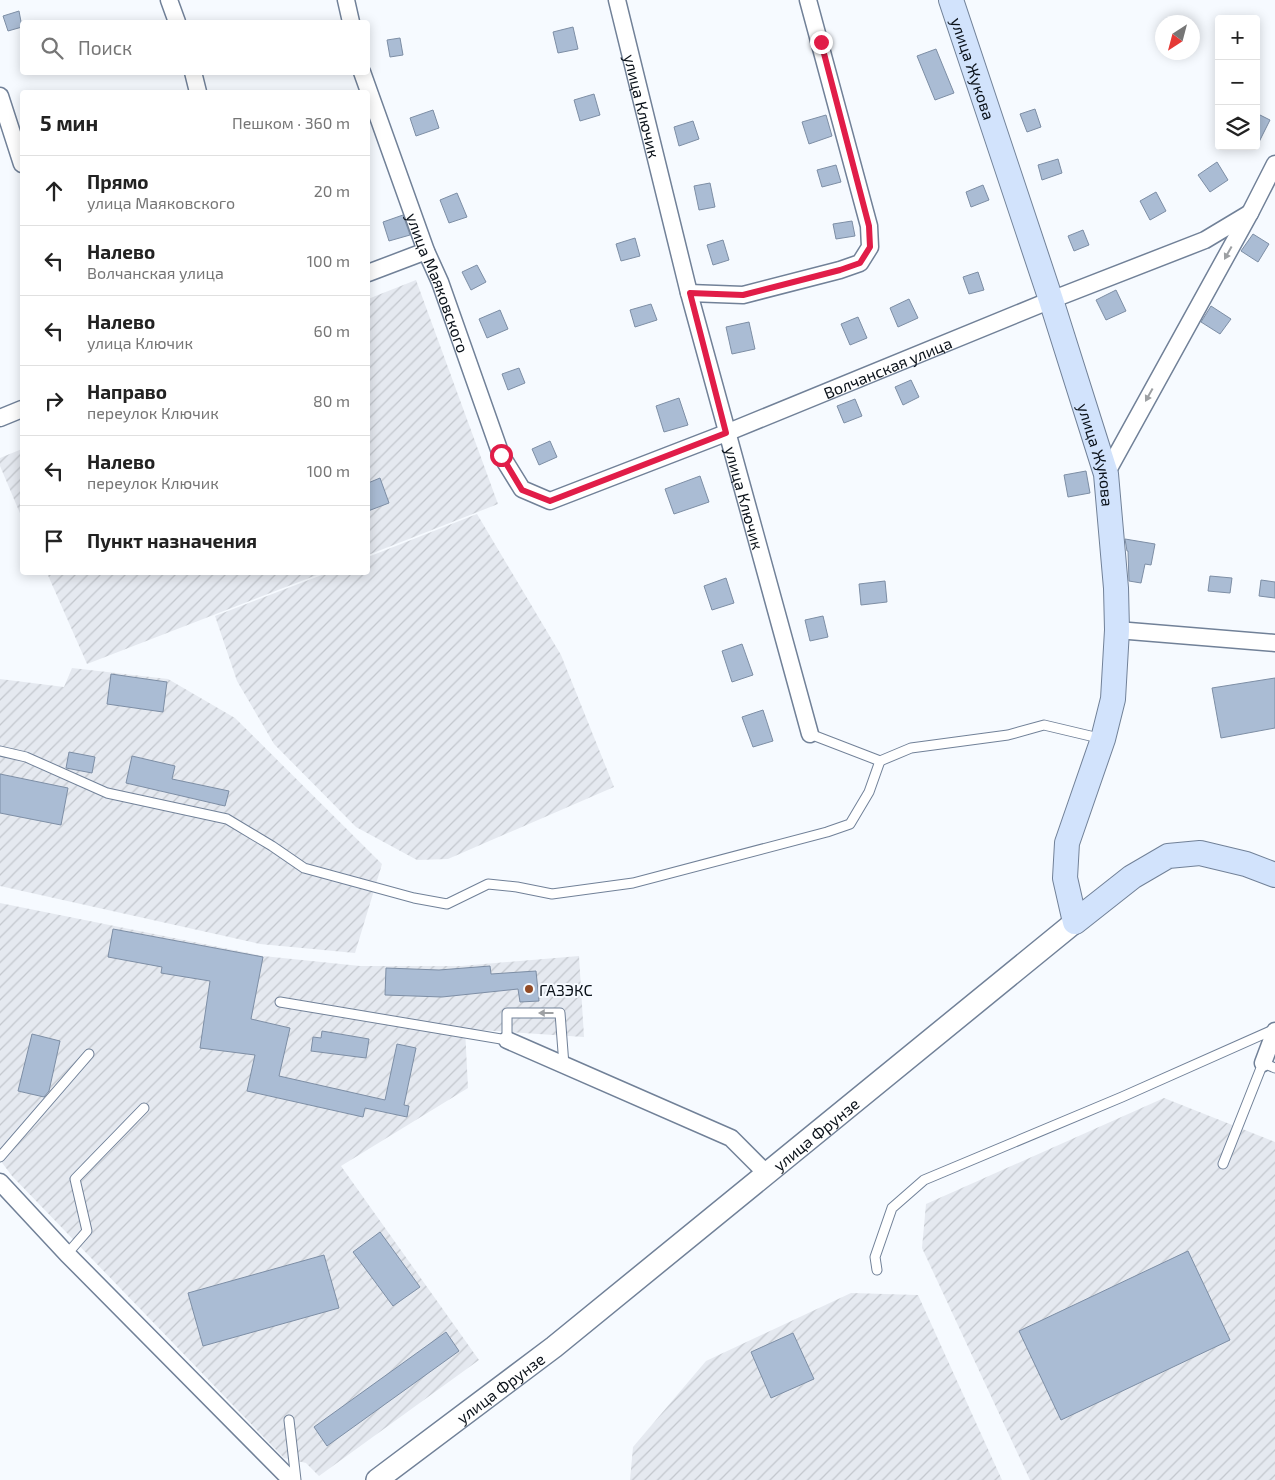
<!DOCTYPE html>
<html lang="ru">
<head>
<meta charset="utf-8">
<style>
	:root { --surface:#fff; --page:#f6f6f6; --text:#222; --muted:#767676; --line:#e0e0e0 }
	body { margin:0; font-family:"Exo 2",sans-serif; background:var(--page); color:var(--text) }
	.controls { position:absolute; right:15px; top:15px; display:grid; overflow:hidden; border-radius:5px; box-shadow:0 2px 12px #0003 }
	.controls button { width:45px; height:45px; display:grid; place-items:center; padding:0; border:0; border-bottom:1px solid var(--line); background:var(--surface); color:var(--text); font:25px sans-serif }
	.compass { position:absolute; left:1155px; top:15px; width:45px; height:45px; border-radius:50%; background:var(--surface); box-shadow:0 2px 12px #0003; rotate:216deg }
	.stop { position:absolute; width:15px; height:15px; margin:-11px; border:4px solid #e11d48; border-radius:50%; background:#fff }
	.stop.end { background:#e11d48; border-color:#fff; box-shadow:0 1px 5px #0008 }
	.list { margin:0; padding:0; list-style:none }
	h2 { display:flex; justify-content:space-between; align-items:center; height:65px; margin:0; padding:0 20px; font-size:21px }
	h2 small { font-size:16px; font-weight:400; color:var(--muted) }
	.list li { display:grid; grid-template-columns:32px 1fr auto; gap:15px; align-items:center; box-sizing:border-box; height:70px; padding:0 20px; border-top:1px solid var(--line) }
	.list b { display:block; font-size:19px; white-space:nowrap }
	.list p { margin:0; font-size:16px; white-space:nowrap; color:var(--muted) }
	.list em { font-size:16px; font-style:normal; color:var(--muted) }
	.icon { flex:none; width:28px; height:28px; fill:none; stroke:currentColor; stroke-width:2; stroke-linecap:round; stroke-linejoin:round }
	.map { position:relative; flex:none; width:1275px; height:1480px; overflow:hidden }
	.search { position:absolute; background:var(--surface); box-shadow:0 2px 12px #0003; left:20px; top:20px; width:350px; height:55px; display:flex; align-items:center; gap:12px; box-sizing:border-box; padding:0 18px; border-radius:5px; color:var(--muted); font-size:19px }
	.panel { position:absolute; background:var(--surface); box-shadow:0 2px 12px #0003; left:20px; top:90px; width:350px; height:485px; border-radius:5px }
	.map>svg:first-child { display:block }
	.industrial { fill:url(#industrial-furrows) }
	.building { fill:#aabcd4; stroke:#7d8ea5 }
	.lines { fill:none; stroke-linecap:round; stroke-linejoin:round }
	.service-casing { stroke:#718198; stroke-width:11 }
	.minor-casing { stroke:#718198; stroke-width:19 }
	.tertiary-casing { stroke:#718198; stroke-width:24 }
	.secondary-casing { stroke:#718198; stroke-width:26 }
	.service { stroke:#fff; stroke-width:9 }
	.minor { stroke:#fff; stroke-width:16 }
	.tertiary { stroke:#fff; stroke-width:21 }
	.secondary { stroke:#d2e3fc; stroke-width:24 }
	.oneway { fill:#9da0a3 }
	.route { stroke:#e11d48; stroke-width:6 }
	.poi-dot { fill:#924b26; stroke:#f6faff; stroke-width:2 }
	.labels { text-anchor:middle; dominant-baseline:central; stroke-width:4; stroke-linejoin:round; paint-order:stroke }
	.street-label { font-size:16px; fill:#0a1119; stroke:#f6faff }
	.poi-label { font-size:16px; fill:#0a1119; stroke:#f6faff; text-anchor:start }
</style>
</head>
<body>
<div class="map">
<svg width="1275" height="1480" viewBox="0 0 1275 1480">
	<defs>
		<pattern id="industrial-furrows" width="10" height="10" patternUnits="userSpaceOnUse" patternTransform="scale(1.25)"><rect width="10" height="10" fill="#e5e9f0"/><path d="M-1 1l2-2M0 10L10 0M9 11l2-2" fill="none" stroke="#c3c7cd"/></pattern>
	</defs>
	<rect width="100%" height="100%" fill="#f6faff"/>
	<g class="industrial">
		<polygon points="416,280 498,504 368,555 368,299"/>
		<polygon points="22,449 22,518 0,466 0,458"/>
		<polygon points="477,514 561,655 614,787 448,859 417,860 356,827 274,744 237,681 215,616 327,573 368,572 368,557"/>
		<polygon points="47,573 322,573 87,664"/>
		<polygon points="72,668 168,679 235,718 382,864 355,953 260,944 0,886 0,679 64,687"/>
		<polygon points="0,903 263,956 360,966 461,966 579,956 584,1037 465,1029 468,1088 341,1166 479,1360 319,1476 306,1463 284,1458 12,1176 0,1160"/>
		<polygon points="1164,1098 1275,1142 1275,1480 1030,1480 922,1248 926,1204"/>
		<polygon points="851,1293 918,1295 1002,1480 630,1480 633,1447 706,1361"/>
	</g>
	<g class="building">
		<polygon points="19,11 22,27 8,31 3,16"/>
		<polygon points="573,27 578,49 558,53 553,32"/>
		<polygon points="400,38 403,55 390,57 387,40"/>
		<polygon points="936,49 954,93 935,100 917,56"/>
		<polygon points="594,94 600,115 580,121 574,100"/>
		<polygon points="1035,109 1041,127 1027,132 1020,114"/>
		<polygon points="433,110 439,128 416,136 410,118"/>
		<polygon points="1256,113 1270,120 1256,148"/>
		<polygon points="826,115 832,136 809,144 802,122"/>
		<polygon points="693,121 699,139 679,146 674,127"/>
		<polygon points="1058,159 1062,173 1042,180 1038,165"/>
		<polygon points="1217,162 1228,180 1210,192 1198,175"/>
		<polygon points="836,165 841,182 822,187 817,170"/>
		<polygon points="710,183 715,207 699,210 694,186"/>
		<polygon points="983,185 989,200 971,207 966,192"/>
		<polygon points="1156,192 1166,211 1150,220 1140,201"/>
		<polygon points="457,193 467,217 449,223 440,200"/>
		<polygon points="403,215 410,235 389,241 383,222"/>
		<polygon points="852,221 855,236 836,239 833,224"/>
		<polygon points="1083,230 1089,245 1074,251 1068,236"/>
		<polygon points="1253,234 1269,244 1258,262 1241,251"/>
		<polygon points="635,238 640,256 621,261 616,244"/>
		<polygon points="723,240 729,260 713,265 707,245"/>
		<polygon points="477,265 486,282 471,290 462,272"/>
		<polygon points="978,272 984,290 969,294 963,277"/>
		<polygon points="1116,290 1126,311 1106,320 1096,300"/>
		<polygon points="909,299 918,318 898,327 890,308"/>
		<polygon points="651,304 657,320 635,327 630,310"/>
		<polygon points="1211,306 1231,319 1220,334 1201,322"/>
		<polygon points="500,310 508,329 487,338 479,319"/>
		<polygon points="858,317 867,338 850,345 841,324"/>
		<polygon points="749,322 755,349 732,354 726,327"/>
		<polygon points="519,368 525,383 508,390 502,374"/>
		<polygon points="911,380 919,397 903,405 895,387"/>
		<polygon points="679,398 688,425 664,432 656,406"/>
		<polygon points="855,399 862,416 844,423 837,406"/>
		<polygon points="550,441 557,457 539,465 532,449"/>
		<polygon points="1086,471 1090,493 1068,497 1064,475"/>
		<polygon points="700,476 709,502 674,514 665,489"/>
		<polygon points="380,478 389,503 368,511 368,483"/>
		<polygon points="1125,539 1155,544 1151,565 1145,564 1141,583 1129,581 1128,551 1127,551"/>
		<polygon points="1210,576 1232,578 1230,593 1208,591"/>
		<polygon points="726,578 734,603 712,610 704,586"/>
		<polygon points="1261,580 1275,582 1275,598 1259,596"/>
		<polygon points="885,581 887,602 861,605 859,584"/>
		<polygon points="823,616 828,637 810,641 805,620"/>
		<polygon points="742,644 753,675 732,682 722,651"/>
		<polygon points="111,674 167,682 163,712 107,704"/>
		<polygon points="1275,678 1275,728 1221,738 1212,688"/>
		<polygon points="763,710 773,741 753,747 742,717"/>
		<polygon points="69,752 95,757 92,773 66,768"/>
		<polygon points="132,756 175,766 172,779 229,791 225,806 126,783"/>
		<polygon points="0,774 68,788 61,825 0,813"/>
		<polygon points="113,929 263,957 251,1019 290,1028 279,1076 385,1100 397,1044 416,1048 404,1105 409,1106 407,1117 365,1108 363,1117 247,1091 255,1055 200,1048 210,981 161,973 162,967 108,957"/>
		<polygon points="490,966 491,974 536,971 539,1001 520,1002 518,989 442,997 385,995 386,968 439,970"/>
		<polygon points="322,1031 369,1039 366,1058 311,1051 313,1037 321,1038"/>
		<polygon points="32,1034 60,1041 49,1091 44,1097 18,1091"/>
		<polygon points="380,1232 420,1287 393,1306 353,1252"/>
		<polygon points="1188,1251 1230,1340 1061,1420 1019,1331"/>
		<polygon points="324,1255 339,1308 203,1346 188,1293"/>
		<polygon points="446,1332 459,1351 327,1446 314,1427"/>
		<polygon points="793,1333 814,1379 771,1398 751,1352"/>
	</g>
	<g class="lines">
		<g class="service-casing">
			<g id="service">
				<polyline points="810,734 880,761 911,748 1008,735 1044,725 1103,739"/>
				<polyline points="0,751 26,757 107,793 227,819 272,846 304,868 414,898 447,904 488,884 517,887 552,894 633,883 827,832 850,824 869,792 880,761"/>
				<polyline points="280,1002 507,1040 507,1013 560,1013 564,1065"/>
				<polyline points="0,1157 89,1054"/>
				<polyline points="1223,1164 1263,1063 1275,1068"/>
				<polyline points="67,1254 87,1231 75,1179 144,1108"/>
				<polyline points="877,1270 875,1257 892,1208 924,1180 1122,1097 1275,1029"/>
				<polyline points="289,1420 296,1480"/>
			</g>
		</g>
		<g class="minor-casing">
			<g id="minor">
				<polyline points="169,0 177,22"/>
				<polyline points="346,0 351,22"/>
				<path id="s1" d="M 617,0 L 689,293 L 810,734"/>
				<polyline points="193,72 198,92"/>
				<path id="s2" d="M 362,72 L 426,251 L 440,282 L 501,455 L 522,489 L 550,501 L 726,433 L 1051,300 L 1205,240 L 1250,213"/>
				<polyline points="0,96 22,164"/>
				<polyline points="368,273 426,251"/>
				<polyline points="689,293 743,295 840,270 860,263 870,247 869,226 808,0"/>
				<polyline points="0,418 22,409"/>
				<polyline points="1106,474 1250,213 1275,164"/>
				<polyline points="1117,630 1275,643"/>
				<polyline points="507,1040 731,1138 767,1174"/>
				<polyline points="1263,1063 1275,1031"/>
				<polyline points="0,1182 67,1254 291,1480"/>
			</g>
		</g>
		<g class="tertiary-casing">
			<g id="tertiary">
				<path id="s3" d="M 377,1480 L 554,1347 L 1075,922"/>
			</g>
		</g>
		<g class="secondary-casing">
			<g id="secondary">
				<path id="s4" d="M 951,0 L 1051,300 L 1106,474 L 1116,588 L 1117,630 L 1113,699 L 1103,739 L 1067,843 L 1065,878 L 1075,922 L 1132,877 L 1168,856 L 1200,853 L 1246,864 L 1275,875"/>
			</g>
		</g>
		<use href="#service" class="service"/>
		<use href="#minor" class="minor"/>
		<use href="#tertiary" class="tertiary"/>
		<use href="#secondary" class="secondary"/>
	</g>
	<defs><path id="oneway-solid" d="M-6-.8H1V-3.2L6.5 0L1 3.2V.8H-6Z" transform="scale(1.25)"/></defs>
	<g class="oneway">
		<use href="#oneway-solid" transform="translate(1228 253) rotate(119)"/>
		<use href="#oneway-solid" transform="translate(1149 395) rotate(119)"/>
		<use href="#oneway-solid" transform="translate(546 1013) rotate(-180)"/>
	</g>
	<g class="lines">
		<polyline class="route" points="501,455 522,490 550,501 726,433 690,293 743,295 840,270 860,263 870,247 869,226 821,42"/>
	</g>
	<circle class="poi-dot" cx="529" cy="989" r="5"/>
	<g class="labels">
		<g class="street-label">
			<text stroke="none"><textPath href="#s4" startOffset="72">улица Жукова</textPath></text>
			<text stroke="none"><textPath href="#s1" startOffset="109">улица Ключик</textPath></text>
			<text stroke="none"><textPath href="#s2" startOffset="224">улица Маяковского</textPath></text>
			<text stroke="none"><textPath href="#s2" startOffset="841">Волчанская улица</textPath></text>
			<text stroke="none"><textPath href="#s4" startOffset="478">улица Жукова</textPath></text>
			<text stroke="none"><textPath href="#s1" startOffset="514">улица Ключик</textPath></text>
			<text stroke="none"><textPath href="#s3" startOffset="559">улица Фрунзе</textPath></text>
			<text stroke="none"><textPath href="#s3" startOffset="154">улица Фрунзе</textPath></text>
		</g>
		<g class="poi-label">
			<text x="539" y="989">ГАЗЭКС</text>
		</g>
	</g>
</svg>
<div class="controls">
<button>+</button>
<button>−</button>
<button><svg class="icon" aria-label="layers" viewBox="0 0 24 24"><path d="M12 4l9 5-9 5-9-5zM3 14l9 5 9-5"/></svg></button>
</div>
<svg class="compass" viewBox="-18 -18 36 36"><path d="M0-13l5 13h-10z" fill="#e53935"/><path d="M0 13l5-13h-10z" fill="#767676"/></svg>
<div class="stop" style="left:501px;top:455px"></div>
<div class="stop end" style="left:821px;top:42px"></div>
<div class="search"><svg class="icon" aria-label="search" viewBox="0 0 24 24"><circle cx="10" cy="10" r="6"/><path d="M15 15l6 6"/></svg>Поиск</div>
<section class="panel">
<h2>5 мин<small>Пешком · 360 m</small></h2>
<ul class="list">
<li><svg class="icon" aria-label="ahead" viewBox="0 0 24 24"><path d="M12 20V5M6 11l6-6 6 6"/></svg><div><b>Прямо</b><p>улица Маяковского</p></div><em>20 m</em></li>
<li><svg class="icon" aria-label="left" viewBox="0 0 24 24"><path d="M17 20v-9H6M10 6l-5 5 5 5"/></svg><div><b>Налево</b><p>Волчанская улица</p></div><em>100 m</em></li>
<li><svg class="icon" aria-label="left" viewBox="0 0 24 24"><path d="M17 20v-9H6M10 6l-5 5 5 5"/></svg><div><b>Налево</b><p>улица Ключик</p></div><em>60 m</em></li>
<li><svg class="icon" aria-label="right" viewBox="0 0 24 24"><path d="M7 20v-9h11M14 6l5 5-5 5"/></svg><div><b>Направо</b><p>переулок Ключик</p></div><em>80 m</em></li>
<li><svg class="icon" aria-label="left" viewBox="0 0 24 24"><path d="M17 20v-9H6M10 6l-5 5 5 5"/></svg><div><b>Налево</b><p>переулок Ключик</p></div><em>100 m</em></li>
<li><svg class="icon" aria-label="arrive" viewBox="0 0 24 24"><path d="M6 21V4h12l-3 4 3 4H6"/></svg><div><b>Пункт назначения</b></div></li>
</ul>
</section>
</div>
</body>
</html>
